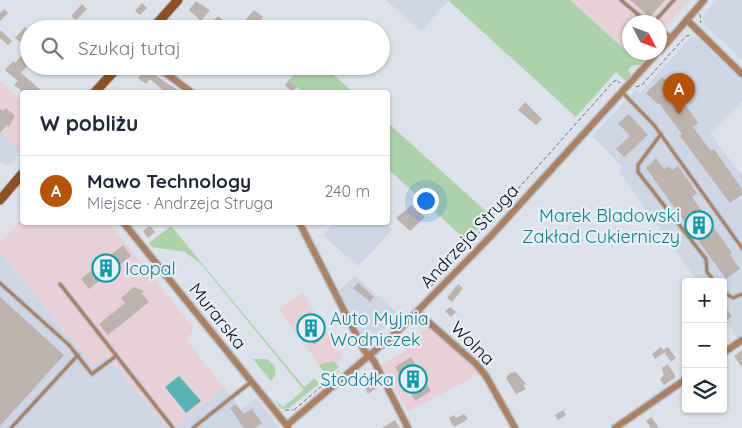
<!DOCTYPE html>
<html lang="pl">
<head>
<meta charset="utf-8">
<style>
	:root { --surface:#fff; --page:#f6f6f7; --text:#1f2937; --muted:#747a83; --line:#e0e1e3; --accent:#b45309 }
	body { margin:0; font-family:Quicksand,sans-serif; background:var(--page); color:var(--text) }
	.controls { position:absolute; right:15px; bottom:15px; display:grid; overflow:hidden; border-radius:5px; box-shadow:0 1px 4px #0004 }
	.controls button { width:45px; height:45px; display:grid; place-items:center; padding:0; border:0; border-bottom:1px solid var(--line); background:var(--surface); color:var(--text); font:25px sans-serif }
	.compass { position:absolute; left:622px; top:15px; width:45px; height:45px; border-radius:50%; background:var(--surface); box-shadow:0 1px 4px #0004; rotate:131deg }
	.you { position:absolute; left:425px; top:200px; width:18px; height:18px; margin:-12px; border:4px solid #fff; border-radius:50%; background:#1a73e8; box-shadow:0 0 0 8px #1a73e833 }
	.badge { display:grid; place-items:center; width:32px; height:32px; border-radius:50%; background:var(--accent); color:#fff; font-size:16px; font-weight:700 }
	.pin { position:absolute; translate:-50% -41px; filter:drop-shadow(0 1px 2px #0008) }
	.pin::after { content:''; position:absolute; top:26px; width:18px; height:15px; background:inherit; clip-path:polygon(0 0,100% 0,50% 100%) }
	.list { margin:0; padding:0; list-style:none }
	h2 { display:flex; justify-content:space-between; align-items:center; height:65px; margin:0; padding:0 20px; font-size:21px }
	h2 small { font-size:16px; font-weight:400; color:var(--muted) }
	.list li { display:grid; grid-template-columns:32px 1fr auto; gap:15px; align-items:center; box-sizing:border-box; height:70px; padding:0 20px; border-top:1px solid var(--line) }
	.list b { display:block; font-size:19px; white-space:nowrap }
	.list p { margin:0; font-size:16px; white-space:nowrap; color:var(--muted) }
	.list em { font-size:16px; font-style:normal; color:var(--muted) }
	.icon { flex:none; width:28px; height:28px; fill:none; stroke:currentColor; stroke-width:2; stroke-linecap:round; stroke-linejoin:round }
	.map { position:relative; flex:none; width:742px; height:428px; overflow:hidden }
	.search { position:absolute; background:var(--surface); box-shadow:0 1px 4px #0004; left:20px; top:20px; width:370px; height:55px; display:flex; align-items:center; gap:12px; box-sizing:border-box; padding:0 18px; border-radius:28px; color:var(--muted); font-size:19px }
	.panel { position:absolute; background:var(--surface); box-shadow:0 1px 4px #0004; left:20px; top:90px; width:370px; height:135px; border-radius:5px }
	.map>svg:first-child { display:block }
	.commercial { fill:#e8d0d9 }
	.built { fill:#ced5e4 }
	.green { fill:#acd1ab }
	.water { fill:#59b3b7 }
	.building { fill:#bcb3ae }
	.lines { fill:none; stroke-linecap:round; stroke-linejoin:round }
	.lane-casing { stroke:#bbbfc6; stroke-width:5.5 }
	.street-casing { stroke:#bbbfc6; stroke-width:9 }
	.secondary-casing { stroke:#bbbfc6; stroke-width:11 }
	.path { stroke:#6a6c71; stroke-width:1; stroke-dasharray:4 2.5; stroke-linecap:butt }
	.lane { stroke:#ab8165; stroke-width:3 }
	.street { stroke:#ab8165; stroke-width:6 }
	.secondary { stroke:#8d5126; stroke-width:9 }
	.labels { text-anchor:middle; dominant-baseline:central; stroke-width:4.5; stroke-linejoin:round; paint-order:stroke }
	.culture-label { font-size:18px; fill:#0d838f; stroke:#eaeef7; text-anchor:end }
	.street-label { font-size:18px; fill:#0b0d0f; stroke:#eaeef7 }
</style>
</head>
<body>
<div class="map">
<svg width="742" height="428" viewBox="0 0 742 428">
	<rect width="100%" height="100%" fill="#dde1e9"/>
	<g class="commercial">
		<polygon points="570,0 689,0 660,33 660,22 630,22 630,52 641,53 636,59"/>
		<polygon points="0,81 22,102 21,151 0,133"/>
		<polygon points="22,219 22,222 109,223 194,328 187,341 224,388 174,428 167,428 108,356 94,367 0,252 0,242"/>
		<polygon points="302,292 343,358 324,372 279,309"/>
		<polygon points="428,325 481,373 408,412 382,365 406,351 404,348"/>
	</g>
	<g class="built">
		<polygon points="386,0 448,0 448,1 421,31"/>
		<polygon points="717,0 742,0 742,60 704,24 702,16"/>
		<polygon points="691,37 697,37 742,80 742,101 710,133 742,176 742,338 739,340 723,317 723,282 698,282 619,171 622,167 593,136 636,89 640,93"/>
		<polygon points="0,133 21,151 11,164 5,165 0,161"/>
		<polygon points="335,222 386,223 393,229 358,266 323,235"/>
		<polygon points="2,255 93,366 107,356 167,428 0,428 0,257"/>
		<polygon points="355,276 399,314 366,344 338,291"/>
		<polygon points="224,388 242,409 256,398 280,428 174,428"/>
	</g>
	<g class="green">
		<polygon points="448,0 570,0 635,59 641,53 653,53 641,65 633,65 628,70 631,75 627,82 616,72 576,117"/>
		<polygon points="301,66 323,66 353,92 303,92 289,80"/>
		<polygon points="388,123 490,215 467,241 388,169"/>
		<polygon points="171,226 304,387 315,378 319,384 289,408 282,409 273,398 283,407 304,390 201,264 185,252 152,247 149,243"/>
		<polygon points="253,359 266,359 274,365 276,374 271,381"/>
		<polygon points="333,361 339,367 322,381 318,376 324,372 319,365"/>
	</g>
	<polygon class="water" points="179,376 201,401 186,413 165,387"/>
	<g class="building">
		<polygon points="630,0 665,0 650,17"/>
		<polygon points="196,1 210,10 201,21 189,10"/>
		<polygon points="142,3 147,8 140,15 135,11"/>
		<polygon points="82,4 87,9 76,20 71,16"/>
		<polygon points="4,9 8,13 0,21 0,13"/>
		<polygon points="254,10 263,17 254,27 238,29"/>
		<polygon points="218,16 233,29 224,29 214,20"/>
		<polygon points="101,21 110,29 94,29"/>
		<polygon points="25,27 29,30 29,64 21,73 43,92 23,92 14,85 18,81 5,70 13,61 15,63 28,48 15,38"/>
		<polygon points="0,30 12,41 8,45 0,38"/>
		<polygon points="146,68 162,80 181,92 165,92 150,79 146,84 138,78"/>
		<polygon points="662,77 673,86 698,123 693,127 711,151 714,149 742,189 742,194 730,203 680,136 682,134 659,103 658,104 646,93"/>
		<polygon points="289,80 297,87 292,92 285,85"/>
		<polygon points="525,102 542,119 536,125 518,110"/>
		<polygon points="6,108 15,116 9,127 7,125 0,133 0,109 3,111"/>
		<polygon points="629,114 648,135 624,157 616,149 630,136 618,123"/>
		<polygon points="656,158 664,169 669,166 672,170 678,166 697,193 692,197 732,253 730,255 740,269 726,279 646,168"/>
		<polygon points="412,205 425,217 410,231 396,218"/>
		<polygon points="150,226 155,232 148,238 143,231"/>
		<polygon points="123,245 131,256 89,289 81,279"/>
		<polygon points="358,283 374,297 370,302 353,288"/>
		<polygon points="458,284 463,288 452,302 447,298"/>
		<polygon points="134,287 144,291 142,293 149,302 108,335 99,324 125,303 121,298"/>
		<polygon points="0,297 64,355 0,426"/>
		<polygon points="723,305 732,316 726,320 723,315"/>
		<polygon points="450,307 456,312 451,317 445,311"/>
		<polygon points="304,317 309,324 315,321 324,336 314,345 298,320"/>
		<polygon points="661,347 665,352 655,359 652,354"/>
		<polygon points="668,347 676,358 671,362 663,350"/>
		<polygon points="742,350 742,367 734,356"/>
		<polygon points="411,357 431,391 415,401 395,367"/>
		<polygon points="668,364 676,377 664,385 660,379 664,375 662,368"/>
		<polygon points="516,372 526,384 523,385 526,389 516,394 506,378 510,373"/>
		<polygon points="375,382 378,387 368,394 365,388"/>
		<polygon points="235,404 244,414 252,409 262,423 255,428 244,428 230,408"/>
		<polygon points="563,410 566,415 558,420 555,415"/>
		<polygon points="464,414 468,419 454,427 449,418 454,415 456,418"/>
		<polygon points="651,417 659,428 651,428 646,421"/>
		<polygon points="395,420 400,428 382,428"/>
	</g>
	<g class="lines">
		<g class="lane-casing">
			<g id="lane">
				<polyline points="621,0 647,22"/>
				<polyline points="654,22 674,0"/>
				<polyline points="660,30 672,37"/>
				<polyline points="622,92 654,125 742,248"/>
				<polyline points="661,134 638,165 638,172 706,259 707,272 715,282"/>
				<polyline points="0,283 69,345 92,374 116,356"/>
				<polyline points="60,284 173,428"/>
				<polyline points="723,292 733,298 742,294"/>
				<polyline points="11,428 78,355"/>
				<polyline points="193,428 251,382"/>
			</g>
		</g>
		<g class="street-casing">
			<g id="street">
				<polyline points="687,20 742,74"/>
				<polyline points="660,51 704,0"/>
				<polyline points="156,66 191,92"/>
				<polyline points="123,222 288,427"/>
				<polyline points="299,222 364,350 374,361 408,428"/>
				<polyline points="417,312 476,364 486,376 515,428"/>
				<polyline points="723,353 742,340"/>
				<polyline points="287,425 397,332 491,236 658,52"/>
				<polyline points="615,428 686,379"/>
			</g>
		</g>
		<g class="secondary-casing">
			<g id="secondary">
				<polyline points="152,29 178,0"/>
				<polyline points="95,92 119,66"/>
				<polyline points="0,200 22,174"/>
			</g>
		</g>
		<g class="path">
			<polyline points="700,14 701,23"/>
			<polyline points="166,29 166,28"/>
			<polyline points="636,87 642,85 686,36 692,35"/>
			<polyline points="427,291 613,82 617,80 620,83"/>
			<polyline points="388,330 401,317"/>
			<polyline points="285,410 293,410"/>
			<polyline points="294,410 339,371"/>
		</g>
		<use href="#lane" class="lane"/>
		<use href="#street" class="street"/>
		<use href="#secondary" class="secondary"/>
	</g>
	<defs>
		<g id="building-ring" transform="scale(1.4375)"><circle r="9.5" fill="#eaeef7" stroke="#0f9aa8" stroke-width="1.5"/><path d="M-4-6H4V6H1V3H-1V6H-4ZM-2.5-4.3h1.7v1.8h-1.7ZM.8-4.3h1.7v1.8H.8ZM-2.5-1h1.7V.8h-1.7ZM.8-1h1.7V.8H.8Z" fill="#0f9aa8"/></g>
	</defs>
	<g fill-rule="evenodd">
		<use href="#building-ring" x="699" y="225"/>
		<use href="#building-ring" x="106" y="268"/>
		<use href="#building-ring" x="311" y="328"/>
		<use href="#building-ring" x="413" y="379"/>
	</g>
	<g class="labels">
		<g class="culture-label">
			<text x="680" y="215">Marek Bladowski<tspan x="680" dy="21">Zakład Cukierniczy</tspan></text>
			<text x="125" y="268" text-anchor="start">Icopal</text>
			<text x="330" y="318" text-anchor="start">Auto Myjnia<tspan x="330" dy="21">Wodniczek</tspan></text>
			<text x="394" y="379">Stodółka</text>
		</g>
		<g class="street-label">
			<text transform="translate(469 236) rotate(-47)">Andrzeja Struga</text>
			<text transform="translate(218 316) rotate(51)">Murarska</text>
			<text transform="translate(473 343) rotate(45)">Wolna</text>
		</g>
	</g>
</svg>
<div class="controls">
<button>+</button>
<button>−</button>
<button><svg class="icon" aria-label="layers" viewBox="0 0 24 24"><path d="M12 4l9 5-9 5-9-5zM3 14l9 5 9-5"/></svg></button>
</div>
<svg class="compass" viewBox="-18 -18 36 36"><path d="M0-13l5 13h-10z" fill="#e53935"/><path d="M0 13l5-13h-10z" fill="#747a83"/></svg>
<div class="you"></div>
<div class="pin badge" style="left:679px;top:114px">A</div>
<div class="search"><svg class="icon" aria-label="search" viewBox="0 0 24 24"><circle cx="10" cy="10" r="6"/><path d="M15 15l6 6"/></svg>Szukaj tutaj</div>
<section class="panel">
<h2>W pobliżu<small></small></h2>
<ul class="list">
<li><span class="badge">A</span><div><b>Mawo Technology</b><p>Miejsce · Andrzeja Struga</p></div><em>240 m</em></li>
</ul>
</section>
</div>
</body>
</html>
